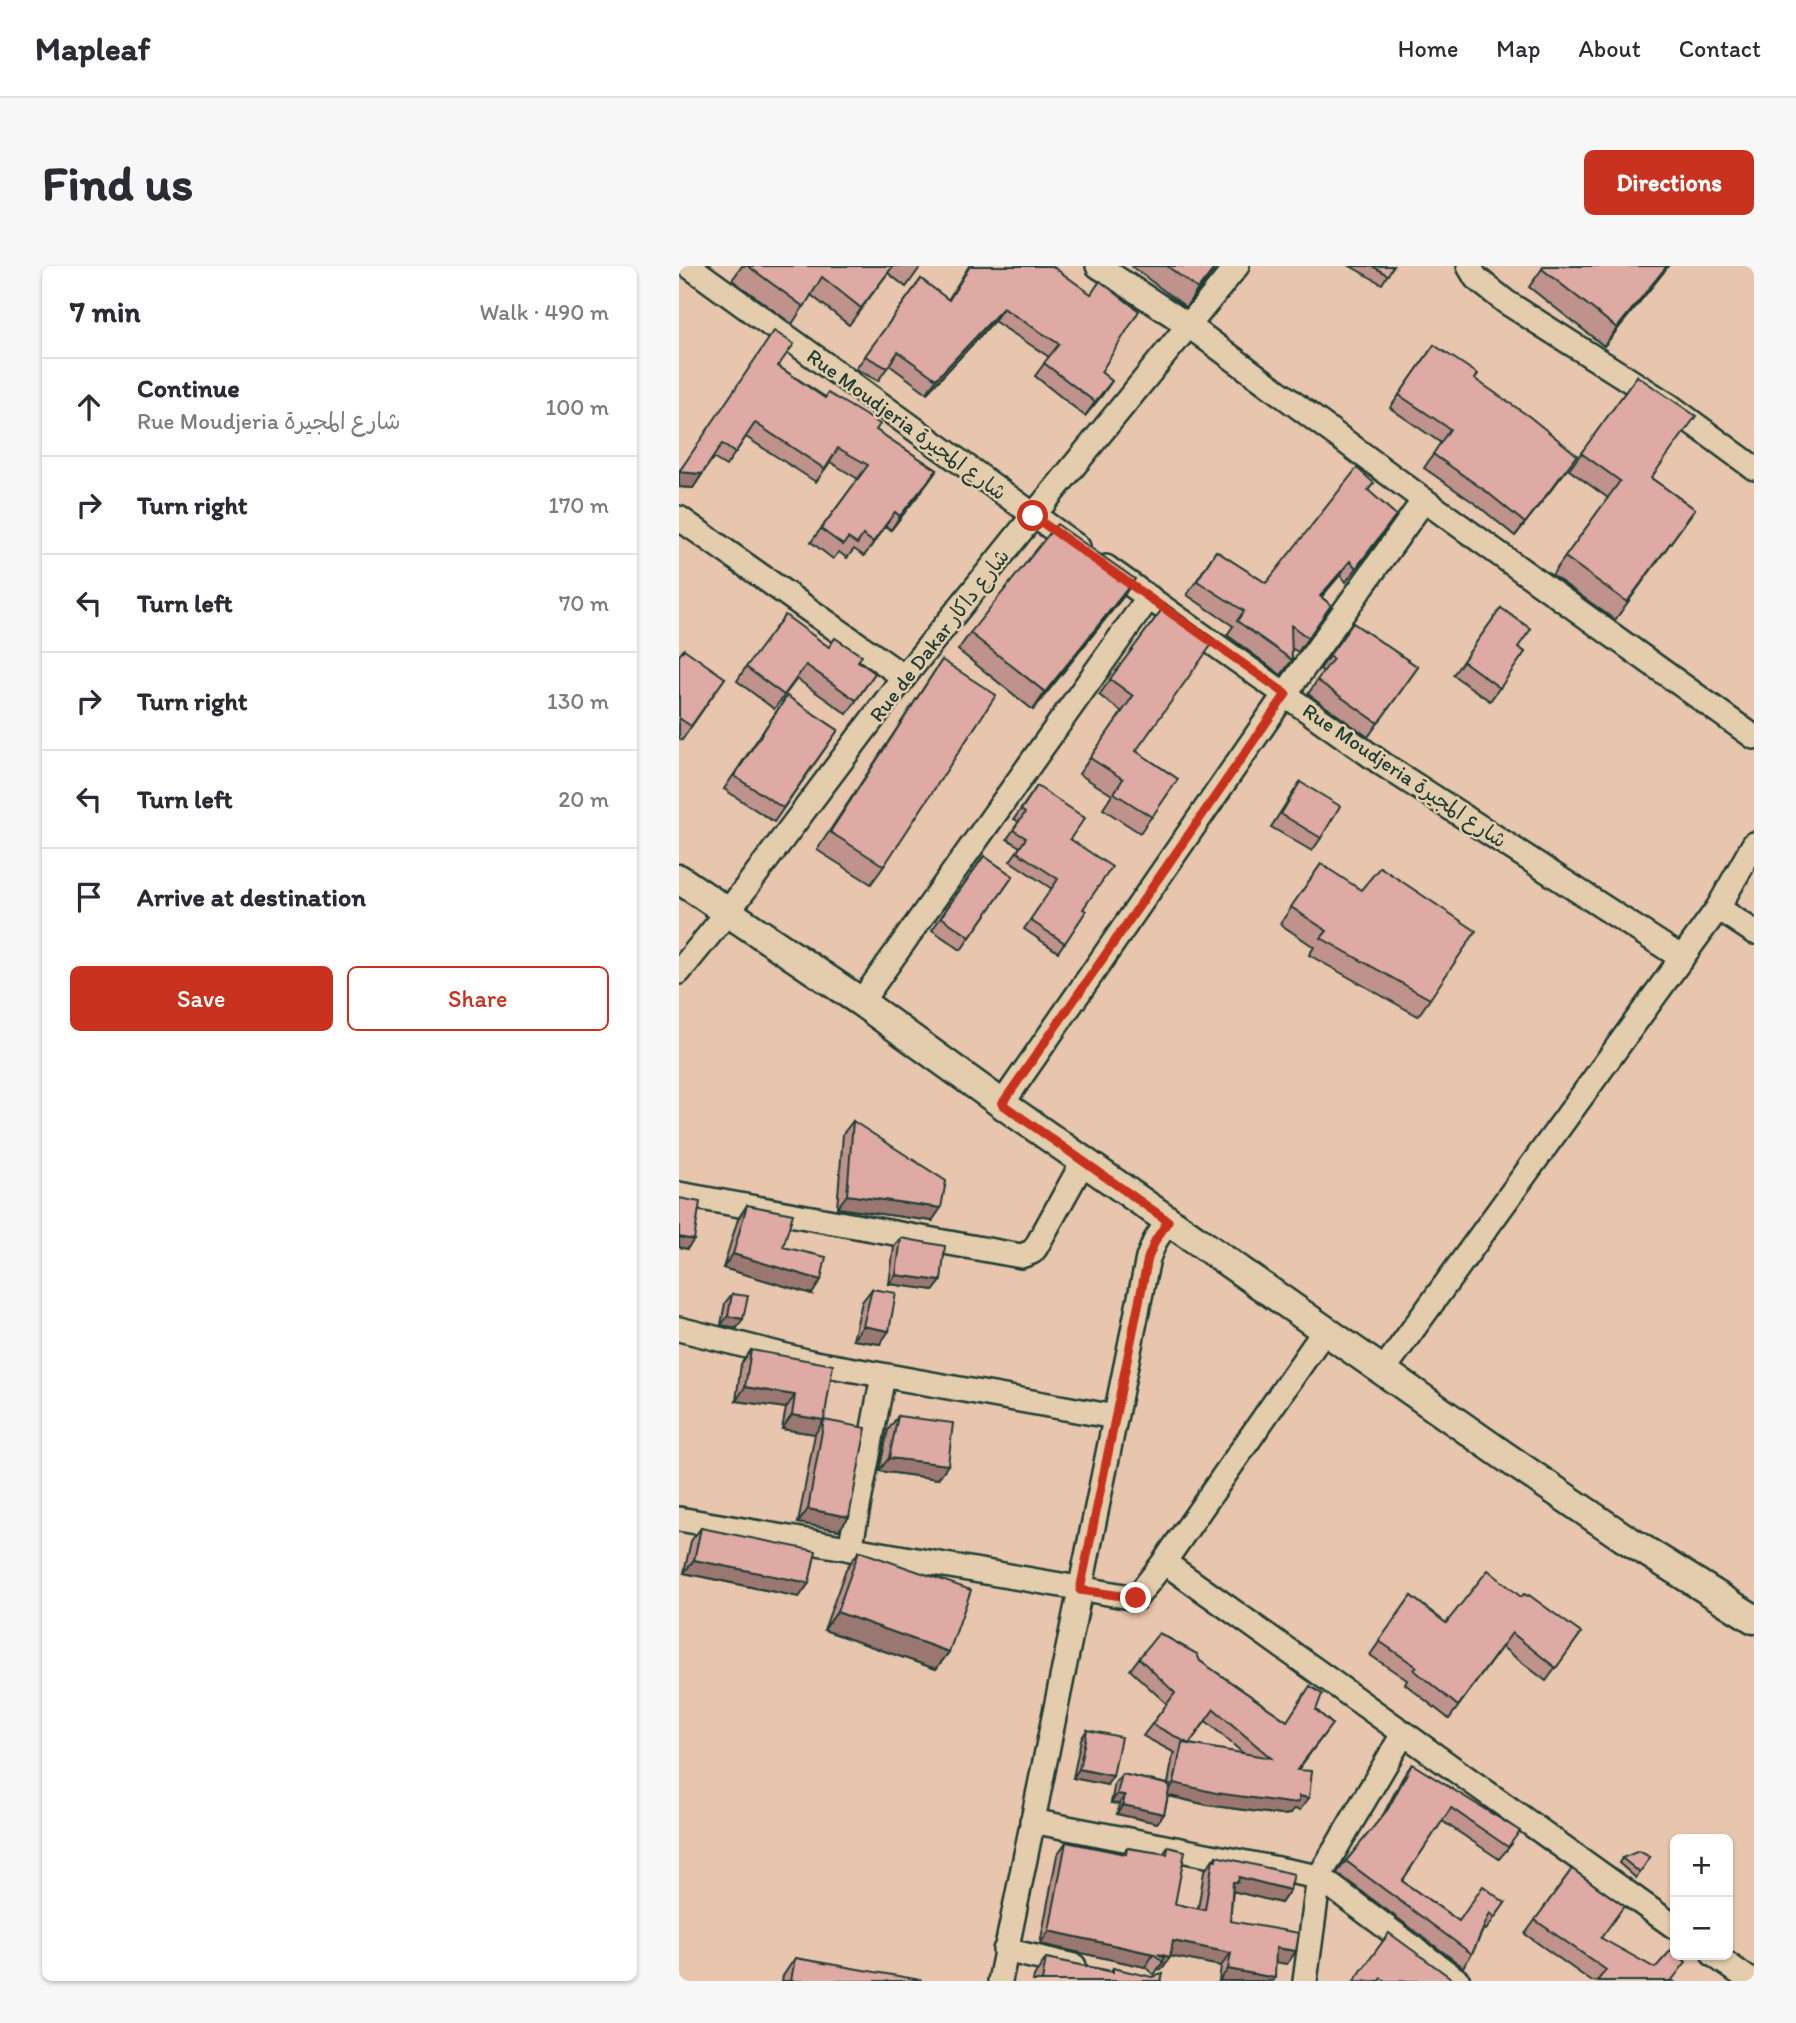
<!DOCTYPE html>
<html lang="en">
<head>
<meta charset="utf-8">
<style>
	:root { --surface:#fff; --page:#f7f7f7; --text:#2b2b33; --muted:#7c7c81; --line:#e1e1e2; --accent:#c8321e }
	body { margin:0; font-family:Itim,"Playpen Sans Arabic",sans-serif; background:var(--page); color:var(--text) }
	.controls { position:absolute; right:21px; bottom:21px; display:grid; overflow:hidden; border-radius:10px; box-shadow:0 2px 5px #0004 }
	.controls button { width:63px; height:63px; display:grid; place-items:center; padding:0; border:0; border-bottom:2px solid var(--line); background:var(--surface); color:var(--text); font:35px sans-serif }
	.stop { position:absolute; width:21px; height:21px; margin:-16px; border:5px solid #c8321e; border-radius:50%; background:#fff }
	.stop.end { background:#c8321e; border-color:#fff; box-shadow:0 2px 7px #0008 }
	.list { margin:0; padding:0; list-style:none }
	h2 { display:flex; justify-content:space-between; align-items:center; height:91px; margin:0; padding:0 28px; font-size:30px }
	h2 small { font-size:23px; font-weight:400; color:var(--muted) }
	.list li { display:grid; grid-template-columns:46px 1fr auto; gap:21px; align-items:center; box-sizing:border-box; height:98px; padding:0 28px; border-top:2px solid var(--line) }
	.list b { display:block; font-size:26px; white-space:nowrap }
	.list p { margin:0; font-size:23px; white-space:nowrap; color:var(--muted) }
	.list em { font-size:23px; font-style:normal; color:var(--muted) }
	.actions { display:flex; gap:14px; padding:21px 28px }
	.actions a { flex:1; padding:16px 0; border:2px solid var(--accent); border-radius:10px; text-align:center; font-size:24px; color:var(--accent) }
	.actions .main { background:var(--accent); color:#fff }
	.icon { flex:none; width:38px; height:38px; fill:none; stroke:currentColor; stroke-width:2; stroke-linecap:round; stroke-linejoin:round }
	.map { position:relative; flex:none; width:1075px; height:1715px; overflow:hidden; border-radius:10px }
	header { display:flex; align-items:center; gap:42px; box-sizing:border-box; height:98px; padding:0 35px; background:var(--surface); border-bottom:2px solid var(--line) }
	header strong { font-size:33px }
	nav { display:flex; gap:38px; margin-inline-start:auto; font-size:24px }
	.intro { display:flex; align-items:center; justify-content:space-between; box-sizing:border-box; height:168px; padding:0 42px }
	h1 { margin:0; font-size:49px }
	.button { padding:18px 32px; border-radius:10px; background:var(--accent); color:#fff; font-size:24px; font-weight:700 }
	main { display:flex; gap:42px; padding:0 42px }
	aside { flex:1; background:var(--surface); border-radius:10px; box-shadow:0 2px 5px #0004 }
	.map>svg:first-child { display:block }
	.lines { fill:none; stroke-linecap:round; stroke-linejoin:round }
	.minor-casing { stroke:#1f3d34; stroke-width:28 }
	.major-casing { stroke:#1f3d34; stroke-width:33 }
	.minor { stroke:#e4cdad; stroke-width:23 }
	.major { stroke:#e4cdad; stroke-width:28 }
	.wall { fill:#bf928c; stroke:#1f3d34; stroke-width:2; fill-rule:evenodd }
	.shaded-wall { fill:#9b7772; stroke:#1f3d34; stroke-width:2 }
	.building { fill:#deaaa3; stroke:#1f3d34; stroke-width:2 }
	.route { stroke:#c8321e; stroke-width:9 }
	.labels { text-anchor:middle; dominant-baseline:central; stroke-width:5; stroke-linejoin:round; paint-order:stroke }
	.street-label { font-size:21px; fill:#1f3d34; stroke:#e4cdad }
</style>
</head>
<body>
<header>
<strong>Mapleaf</strong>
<nav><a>Home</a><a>Map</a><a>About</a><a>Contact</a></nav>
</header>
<div class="intro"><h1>Find us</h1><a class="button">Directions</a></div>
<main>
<aside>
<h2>7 min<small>Walk · 490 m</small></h2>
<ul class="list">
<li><svg class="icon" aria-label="ahead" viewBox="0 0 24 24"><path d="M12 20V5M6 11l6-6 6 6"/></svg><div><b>Continue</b><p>Rue Moudjeria شارع المجيرة</p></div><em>100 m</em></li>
<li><svg class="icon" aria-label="right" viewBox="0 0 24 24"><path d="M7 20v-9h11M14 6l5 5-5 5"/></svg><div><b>Turn right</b></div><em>170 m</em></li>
<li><svg class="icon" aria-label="left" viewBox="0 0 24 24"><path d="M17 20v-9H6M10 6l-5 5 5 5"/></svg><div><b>Turn left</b></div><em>70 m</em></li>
<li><svg class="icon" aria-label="right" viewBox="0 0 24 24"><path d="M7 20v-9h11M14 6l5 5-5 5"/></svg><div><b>Turn right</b></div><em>130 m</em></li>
<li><svg class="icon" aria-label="left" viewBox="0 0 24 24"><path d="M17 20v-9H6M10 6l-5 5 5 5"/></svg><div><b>Turn left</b></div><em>20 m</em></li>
<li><svg class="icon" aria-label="arrive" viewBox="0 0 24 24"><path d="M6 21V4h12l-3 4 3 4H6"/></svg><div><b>Arrive at destination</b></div></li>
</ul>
<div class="actions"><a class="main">Save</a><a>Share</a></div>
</aside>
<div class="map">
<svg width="1075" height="1715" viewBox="0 0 1075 1715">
	<rect width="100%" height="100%" fill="#e7c6ad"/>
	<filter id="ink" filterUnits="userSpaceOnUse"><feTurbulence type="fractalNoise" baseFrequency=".0143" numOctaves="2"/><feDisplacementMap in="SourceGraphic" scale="14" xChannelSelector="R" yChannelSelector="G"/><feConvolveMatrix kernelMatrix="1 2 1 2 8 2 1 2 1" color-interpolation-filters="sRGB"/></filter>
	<g filter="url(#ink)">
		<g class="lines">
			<g class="minor-casing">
				<g id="minor">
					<polyline points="10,0 399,281"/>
					<polyline points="419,0 509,59 745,234 1075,471"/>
					<polyline points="790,0 797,12 827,36 991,140 1075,202"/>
					<polyline points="0,252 225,411"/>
					<polyline points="427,301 705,499 1003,692"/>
					<polyline points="1039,642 1075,666"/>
					<polyline points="0,706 48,647 225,411 354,250 558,0"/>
					<polyline points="182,736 470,331"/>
					<polyline points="323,838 606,428 745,234"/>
					<polyline points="0,928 342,990 353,986 357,981 404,896"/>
					<polyline points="0,1063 131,1096 436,1151"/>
					<polyline points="703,1106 1039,642 1075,578"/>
					<polyline points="0,1253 457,1332 485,1296 646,1064"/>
					<polyline points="171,1283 204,1110"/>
					<polyline points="485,1296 996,1661"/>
					<polyline points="353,1555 640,1611 779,1715"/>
					<polyline points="326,1684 395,1700"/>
					<polyline points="1035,1689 1072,1715"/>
					<polyline points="321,1715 469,992 476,975 489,955"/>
					<polyline points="626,1715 640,1611 724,1468"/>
				</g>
			</g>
			<g class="major-casing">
				<polyline id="major" points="0,613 182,736 323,838 824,1189 944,1271 1075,1353"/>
			</g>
			<use href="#minor" class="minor"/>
			<use href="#major" class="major"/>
		</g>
		<g class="wall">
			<polygon points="63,0 242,0 227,21 209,7 170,59 132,29 113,58 53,14"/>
			<polygon points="290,0 373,0 422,106 424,128 406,150 356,110 370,91 315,55 248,127 210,99 199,115 177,103 242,13 269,34"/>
			<polygon points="454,0 538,0 507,41 453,1"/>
			<polygon points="671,0 714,0 703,18"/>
			<polygon points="865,0 984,7 925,80 850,21"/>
			<polygon points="755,79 796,113 889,202 836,270 798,239 745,202 762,177 711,142"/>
			<polygon points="99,100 258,204 212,264 207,260 185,290 175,283 168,292 160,286 154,293 132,276 179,213 151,196 137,216 67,171 47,200 34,192 14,222 0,221 0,205"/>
			<polygon points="958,110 972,212 1016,243 936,354 873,309 929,232 890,204"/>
			<polygon points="689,225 707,264 667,316 661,309 642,331 652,339 619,386 612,382 613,394 602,409 548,369 554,360 508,329 537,285 587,317"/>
			<polygon points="444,331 354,444 279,384 291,367"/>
			<polygon points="487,338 457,485 499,513 461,567 424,543 433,529 400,508 443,446 420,429"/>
			<polygon points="822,342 839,381 846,386 811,435 774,409"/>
			<polygon points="674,357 739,401 689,471 629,428 644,406 641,403"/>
			<polygon points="150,381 179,395 196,407 168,448 118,413 95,443 58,415 67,401"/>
			<polygon points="0,390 46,412 3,474 0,472"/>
			<polygon points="263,394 205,600 192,618 138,584"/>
			<polygon points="108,430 159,464 95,556 45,523"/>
			<polygon points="621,516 642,572 633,585 592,561"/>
			<polygon points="358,520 391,573 404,643 407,645 379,686 345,663 373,623 331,595 341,581 328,573 340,556 335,553"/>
			<polygon points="305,590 334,610 282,684 253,664"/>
			<polygon points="642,598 751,733 739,750 630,689 635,681 601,658"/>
			<polygon points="174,855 253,955 158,942 164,868"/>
			<polygon points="68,939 104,981 133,1028 44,1002 59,953"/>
			<polygon points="222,972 262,1015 255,1024 210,1018 215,981"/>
			<polygon points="193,1023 201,1078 174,1074 183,1036"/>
			<polygon points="53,1028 58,1062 42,1059 46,1037"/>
			<polygon points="72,1084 145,1154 160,1264 119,1257 136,1168 103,1163 107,1142 57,1135 62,1098"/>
			<polygon points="219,1150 259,1213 200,1205 209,1164"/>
			<polygon points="22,1262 130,1317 120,1331 5,1307 12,1275"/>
			<polygon points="180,1285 270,1386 257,1403 145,1364 167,1303"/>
			<polygon points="732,1330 767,1357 842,1331 902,1367 867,1415 823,1381 770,1453 726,1418 728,1414 691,1389"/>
			<path d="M 460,1392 L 521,1395 L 608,1455 L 637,1444 L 653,1458 L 619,1504 L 621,1544 L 615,1543 L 611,1548 L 602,1549 L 528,1539 L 489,1530 L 485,1548 L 478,1557 L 438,1548 L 440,1538 L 432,1537 L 436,1517 L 443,1508 L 489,1518 L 494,1489 L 496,1487 L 464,1470 L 488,1438 L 451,1404 ZM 527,1455 L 565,1488 L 510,1478 Z"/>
			<polygon points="408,1464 428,1519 394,1512 402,1473"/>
			<polygon points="733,1498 833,1578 820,1593 763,1555 723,1615 780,1655 826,1637 807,1664 805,1662 793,1688 784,1701 658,1607 667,1595 703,1551 724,1511"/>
			<polygon points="387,1576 444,1587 448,1582 484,1588 489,1581 496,1638 519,1643 525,1606 534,1593 535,1593 537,1590 611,1624 602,1637 554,1625 551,1655 617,1685 608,1698 597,1696 594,1715 540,1715 542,1700 492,1690 482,1704 479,1703 475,1709 466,1701 361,1678 378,1589"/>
			<polygon points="971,1591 957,1612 940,1597 943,1592"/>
			<polygon points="893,1603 922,1673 994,1715 912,1715 846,1668"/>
			<polygon points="116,1692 242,1715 103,1715 104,1710"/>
			<polygon points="367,1692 432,1705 434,1702 482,1715 354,1715 355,1710"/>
		</g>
		<g class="shaded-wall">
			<polygon points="537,0 538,0 507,41 519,23"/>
			<polygon points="988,0 989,0 984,7 925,80 938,62"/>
			<polygon points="324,42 315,55 248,127 257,113"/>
			<polygon points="433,115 424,128 406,150 416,136"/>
			<polygon points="898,189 889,202 836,270 846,257"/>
			<polygon points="258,204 249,217 212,264 221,250"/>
			<polygon points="0,206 23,208 14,222 0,221"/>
			<polygon points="671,295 661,309 631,345 641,330"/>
			<polygon points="456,313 444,331 354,444 366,426"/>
			<polygon points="168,929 262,942 253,955 158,942"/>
			<polygon points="0,971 15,974 8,983 0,981"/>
			<polygon points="54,988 142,1014 133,1028 44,1002"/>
			<polygon points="217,1009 262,1015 255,1024 210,1018"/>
			<polygon points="49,1050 64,1053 58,1062 42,1059"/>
			<polygon points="184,1060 210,1065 201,1078 174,1074"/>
			<polygon points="66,1121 116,1129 107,1142 57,1135"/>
			<polygon points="113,1149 145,1154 136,1168 103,1163"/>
			<polygon points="210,1192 269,1199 259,1213 200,1205"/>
			<polygon points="129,1243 170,1251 160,1264 119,1257"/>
			<polygon points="15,1294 130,1317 120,1331 5,1307"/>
			<polygon points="158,1346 270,1386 257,1403 145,1364"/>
			<polygon points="400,1503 434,1510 428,1519 394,1512"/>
			<polygon points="495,1517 620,1530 630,1532 621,1544 615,1543 611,1548 602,1549 528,1539 487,1529"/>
			<polygon points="438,1528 446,1529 440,1538 432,1537"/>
			<polygon points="444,1539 485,1548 478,1557 438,1548"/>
			<polygon points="560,1611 611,1624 602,1637 553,1625 554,1616"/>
			<polygon points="370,1665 475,1688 466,1701 361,1678"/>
			<polygon points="494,1675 552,1687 542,1700 485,1689"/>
			<polygon points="597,1682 617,1685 608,1698 588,1695"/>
			<polygon points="479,1688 491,1691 482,1704 479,1703 484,1696"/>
			<polygon points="549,1703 596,1712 594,1715 540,1715"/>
		</g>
		<g class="building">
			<polygon points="69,0 214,0 182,42 143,11 125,41"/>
			<polygon points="291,0 373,0 412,28 421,15 460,45 422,106 433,115 416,136 365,97 380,78 324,42 257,113 219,86 208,102 186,90 242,13 270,34"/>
			<polygon points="488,0 537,0 519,23"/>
			<polygon points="693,0 714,0 709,9"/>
			<polygon points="865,0 988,0 938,62 863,3"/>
			<polygon points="95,65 115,78 99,100 146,132 149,127 201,158 197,164 258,204 221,250 216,246 194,276 184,269 178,278 169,272 164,279 142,263 189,199 159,182 146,203 76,157 56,187 43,178 23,208 0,206"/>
			<polygon points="755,79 799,108 796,113 851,151 898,189 846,257 808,226 754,188 771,163 720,129"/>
			<polygon points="958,110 1017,150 972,212 1016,243 948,336 886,291 941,215 902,187"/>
			<polygon points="678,202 695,217 689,224 717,249 677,302 671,295 641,330 652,339 629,372 612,359 613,394 558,355 565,345 518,315 537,285 587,317"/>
			<polygon points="378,258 456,313 366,426 291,367"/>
			<polygon points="487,338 536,374 457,485 499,513 473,551 435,527 444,513 411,492 454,430 431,413"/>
			<polygon points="822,342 852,363 839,381 846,386 821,422 784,395"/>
			<polygon points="106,349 150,381 156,372 183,390 179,395 196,407 177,434 127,399 105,429 67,401"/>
			<polygon points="674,357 739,401 699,457 638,414 654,393 650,390"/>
			<polygon points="5,383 46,412 12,460 0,452 0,390"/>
			<polygon points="263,394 317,429 205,600 151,566"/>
			<polygon points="108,430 159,464 104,542 55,510"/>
			<polygon points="621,516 661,540 642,572 602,548"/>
			<polygon points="358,520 406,552 391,573 433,601 404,643 407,645 386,677 351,654 379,613 338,586 347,572 334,564 346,547 342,544"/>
			<polygon points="305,590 334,610 291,671 262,651"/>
			<polygon points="642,598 682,624 701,601 797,665 751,733 642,672 648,665 612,641"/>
			<polygon points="174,855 267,915 262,942 168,929"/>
			<polygon points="0,932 21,936 15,974 0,971"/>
			<polygon points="68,939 114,948 104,981 147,991 142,1014 54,988"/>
			<polygon points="222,972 266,980 262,1015 217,1009"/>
			<polygon points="193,1023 217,1027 210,1065 184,1060"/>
			<polygon points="53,1028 69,1030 64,1053 49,1050"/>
			<polygon points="72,1084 154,1099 145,1154 113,1149 116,1129 66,1121"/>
			<polygon points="219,1150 274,1157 269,1199 210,1192"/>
			<polygon points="145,1154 187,1162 170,1251 129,1243"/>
			<polygon points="22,1262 137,1285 130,1317 15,1294"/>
			<polygon points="180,1285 292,1324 270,1386 158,1346"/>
			<polygon points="809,1304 842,1331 845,1328 849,1330 850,1329 902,1367 877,1402 833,1367 779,1440 735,1404 738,1401 700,1375 732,1330 767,1357"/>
			<polygon points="480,1367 518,1388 521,1395 608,1455 631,1420 643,1428 637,1444 653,1458 618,1504 633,1505 630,1532 620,1530 620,1536 610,1537 537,1527 495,1517 503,1477 592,1492 535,1443 510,1478 473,1458 496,1427 460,1392"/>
			<polygon points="408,1464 442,1471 434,1510 400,1503"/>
			<polygon points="733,1498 841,1565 829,1581 772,1542 723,1615 780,1655 804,1620 826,1637 816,1651 811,1647 793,1688 667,1595 709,1543"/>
			<polygon points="443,1508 491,1519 485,1548 444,1539 446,1529 438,1528"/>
			<polygon points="387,1576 447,1588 448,1582 488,1588 489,1581 506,1585 496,1638 526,1644 534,1593 537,1594 537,1590 615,1608 611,1624 560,1611 559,1616 554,1616 551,1655 620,1667 617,1685 597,1682 596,1712 549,1703 552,1687 494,1675 491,1691 479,1688 485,1692 484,1696 475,1688 370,1665"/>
			<polygon points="960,1585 971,1591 961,1607 943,1592"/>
			<polygon points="893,1603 945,1640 922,1672 976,1702 993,1683 996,1686 996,1689 999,1689 1007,1696 992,1715 918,1715 927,1704 856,1654"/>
			<polygon points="710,1667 776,1715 706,1715 702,1712 700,1715 675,1715"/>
			<polygon points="116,1692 242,1714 242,1715 112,1715"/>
			<polygon points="367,1692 434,1706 434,1702 473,1711 484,1708 482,1715 363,1715"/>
		</g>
	</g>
	<g class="lines" filter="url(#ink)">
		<polyline class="route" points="354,250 607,428 323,838 489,955 476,975 469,992 401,1324 457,1332"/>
	</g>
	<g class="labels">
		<g class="street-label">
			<text transform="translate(228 158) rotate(36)">Rue Moudjeria شارع المجيرة</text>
			<text transform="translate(260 369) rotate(-52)">Rue de Dakar شارع داكار</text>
			<text transform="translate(726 509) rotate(34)">Rue Moudjeria شارع المجيرة</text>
		</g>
	</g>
</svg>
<div class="controls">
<button>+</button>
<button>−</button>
</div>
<div class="stop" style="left:354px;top:250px"></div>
<div class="stop end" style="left:457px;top:1332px"></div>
</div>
</main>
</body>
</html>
